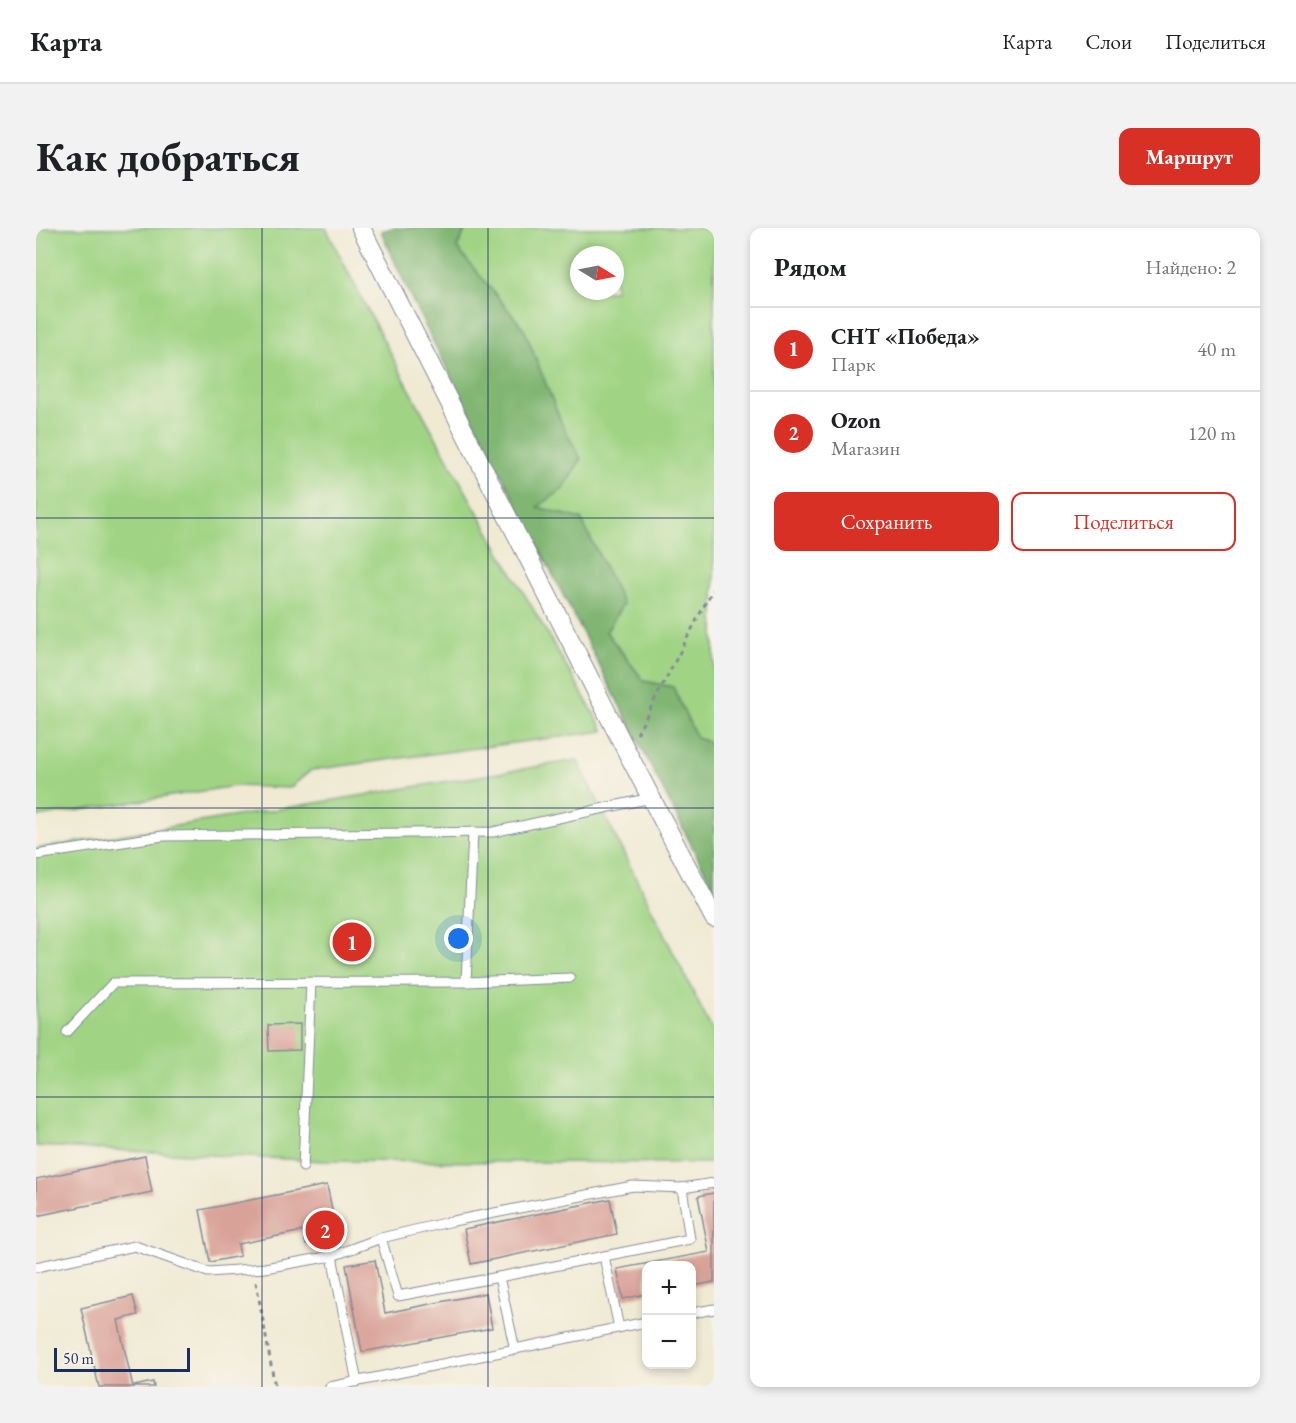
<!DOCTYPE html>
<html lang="ru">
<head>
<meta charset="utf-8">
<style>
	:root { --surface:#fff; --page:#f2f2f2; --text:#202124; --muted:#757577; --line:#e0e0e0; --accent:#d93025 }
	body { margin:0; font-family:"EB Garamond",serif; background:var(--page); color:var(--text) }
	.controls { position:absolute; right:18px; bottom:18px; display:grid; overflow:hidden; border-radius:12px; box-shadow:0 3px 9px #0003 }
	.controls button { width:54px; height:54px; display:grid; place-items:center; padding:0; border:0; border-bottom:2px solid var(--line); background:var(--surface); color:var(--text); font:30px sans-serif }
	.compass { position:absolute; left:534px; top:18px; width:54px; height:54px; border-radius:50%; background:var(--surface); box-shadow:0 3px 9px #0003; rotate:100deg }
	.scale { position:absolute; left:18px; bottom:15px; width:136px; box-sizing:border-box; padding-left:6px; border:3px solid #1b2f5e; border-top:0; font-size:16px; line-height:21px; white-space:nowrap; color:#1b2f5e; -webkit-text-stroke:4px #f7f3e8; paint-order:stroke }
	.you { position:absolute; left:423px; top:711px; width:21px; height:21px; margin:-15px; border:4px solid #fff; border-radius:50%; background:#1a73e8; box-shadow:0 0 0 9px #1a73e833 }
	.badge { display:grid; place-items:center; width:39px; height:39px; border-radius:50%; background:var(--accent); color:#fff; font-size:20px; font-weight:700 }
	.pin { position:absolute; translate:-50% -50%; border:3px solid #fff; box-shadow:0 2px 6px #0006 }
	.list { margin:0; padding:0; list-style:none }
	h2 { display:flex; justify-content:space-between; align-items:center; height:78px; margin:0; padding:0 24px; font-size:26px }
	h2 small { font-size:20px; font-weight:400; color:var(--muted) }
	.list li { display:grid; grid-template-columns:39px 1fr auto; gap:18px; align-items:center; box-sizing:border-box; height:84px; padding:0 24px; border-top:2px solid var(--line) }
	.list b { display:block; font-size:22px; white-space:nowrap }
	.list p { margin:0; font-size:20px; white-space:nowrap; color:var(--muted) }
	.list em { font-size:20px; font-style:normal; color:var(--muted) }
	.actions { display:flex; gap:12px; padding:18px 24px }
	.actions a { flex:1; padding:14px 0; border:2px solid var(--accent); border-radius:12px; text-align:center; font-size:21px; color:var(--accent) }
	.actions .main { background:var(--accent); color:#fff }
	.map { position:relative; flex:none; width:678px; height:1159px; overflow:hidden; border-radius:12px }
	header { display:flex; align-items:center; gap:36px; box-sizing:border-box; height:84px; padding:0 30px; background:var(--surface); border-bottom:2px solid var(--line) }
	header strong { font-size:28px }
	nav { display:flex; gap:33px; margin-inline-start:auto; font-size:21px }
	.intro { display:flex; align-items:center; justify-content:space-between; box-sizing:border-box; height:144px; padding:0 36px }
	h1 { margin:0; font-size:42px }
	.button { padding:15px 27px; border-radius:12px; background:var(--accent); color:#fff; font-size:21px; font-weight:700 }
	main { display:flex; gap:36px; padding:0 36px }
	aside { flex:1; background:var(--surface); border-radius:12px; box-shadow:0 3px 9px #0003 }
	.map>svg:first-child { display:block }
	.green { fill:#a0d484; stroke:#5e8271; stroke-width:1.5; fill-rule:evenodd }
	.forest { fill:#80b672; stroke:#4e7268; stroke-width:1.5 }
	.building { fill:#d9a298 }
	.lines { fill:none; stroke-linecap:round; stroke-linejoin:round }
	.service-casing { stroke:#868c98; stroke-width:11 }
	.minor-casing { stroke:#868c98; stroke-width:20 }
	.path { stroke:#868c98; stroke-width:3; stroke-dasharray:4.5 4.5; stroke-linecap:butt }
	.service { stroke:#fff; stroke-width:9 }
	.minor { stroke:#fff; stroke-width:18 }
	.grid { fill:none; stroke:#1b2f5e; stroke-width:1.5; stroke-opacity:0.55 }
</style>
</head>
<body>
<header>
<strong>Карта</strong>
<nav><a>Карта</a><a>Слои</a><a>Поделиться</a></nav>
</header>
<div class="intro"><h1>Как добраться</h1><a class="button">Маршрут</a></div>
<main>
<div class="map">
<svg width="678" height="1159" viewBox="0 0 678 1159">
	<rect width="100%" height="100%" fill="#f7f3e8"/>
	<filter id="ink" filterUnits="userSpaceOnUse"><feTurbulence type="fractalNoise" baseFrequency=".0167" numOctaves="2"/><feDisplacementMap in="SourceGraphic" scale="12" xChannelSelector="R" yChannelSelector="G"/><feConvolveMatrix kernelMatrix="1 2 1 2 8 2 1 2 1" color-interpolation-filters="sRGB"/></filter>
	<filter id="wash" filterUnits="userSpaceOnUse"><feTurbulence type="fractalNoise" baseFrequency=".008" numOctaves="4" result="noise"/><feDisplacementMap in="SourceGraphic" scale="24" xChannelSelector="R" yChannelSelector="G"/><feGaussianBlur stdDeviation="1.35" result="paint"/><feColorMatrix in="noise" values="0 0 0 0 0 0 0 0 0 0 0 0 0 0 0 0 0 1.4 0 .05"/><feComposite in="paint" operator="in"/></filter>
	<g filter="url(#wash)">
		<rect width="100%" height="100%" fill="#f0ead3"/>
		<g class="green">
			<path d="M 0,0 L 290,0 C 375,172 471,337 568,503 L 275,542 L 254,560 L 199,558 L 0,589 Z"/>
			<path d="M 430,0 L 678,0 L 678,517 L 660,509 L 637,460 L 608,453 L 570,404 L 501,279 L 527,261 L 545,231 L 421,20 ZM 543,27 L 579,27 L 579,63 L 543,63 Z"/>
			<polygon points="541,532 678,806 678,935 289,933 0,918 0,621"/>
		</g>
		<polygon class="forest" points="357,0 430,0 421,20 488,101 525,194 545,231 527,261 502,279 545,291 587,376 570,404 608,453 637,459 660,509 678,517 678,661 379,78 345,3"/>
		<g id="blocks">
			<g class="building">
				<polygon points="264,796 264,822 233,823 232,797"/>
				<polygon points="109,928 116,964 0,988 0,951"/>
				<polygon points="291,957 302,1011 270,1017 267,1003 202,1016 204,1028 174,1034 164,982"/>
				<polygon points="678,965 678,1054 656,1058 656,1038 610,1038 610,1066 587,1071 581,1041 673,1024 662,968"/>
				<polygon points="574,971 581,1006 435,1036 428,1001"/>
				<polygon points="339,1032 349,1085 450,1065 456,1100 326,1124 310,1037"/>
				<polygon points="97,1068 102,1087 82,1092 97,1159 63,1159 45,1080"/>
				<polygon points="117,1154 118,1159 98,1159 98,1158"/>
			</g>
		</g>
	</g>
	<g filter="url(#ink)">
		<use href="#blocks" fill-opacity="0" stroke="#868c98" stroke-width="1.5"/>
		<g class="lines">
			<g class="service-casing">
				<g id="service">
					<polyline points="0,627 127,608 457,604 615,570"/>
					<polyline points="430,754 534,750"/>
					<polyline points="31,804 77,755 430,754 437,604"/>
					<polyline points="267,939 275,754"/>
					<polyline points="345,1010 362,1068 463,1049 479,1122"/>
					<polyline points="296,1028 345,1010 417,993 597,958 646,960 678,955"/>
					<polyline points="568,1028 583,1100"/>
					<polyline points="0,1039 99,1018 172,1044 229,1040 296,1028 321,1154"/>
					<polyline points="463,1049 654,1011 646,960"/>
					<polyline points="656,1085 678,1081"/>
					<polyline points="294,1159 610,1094"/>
				</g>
			</g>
			<g class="minor-casing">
				<polyline id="minor" points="325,0 591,524 678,690"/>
			</g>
			<g class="path">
				<polyline points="601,506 678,359"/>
				<polyline points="220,1054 239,1159"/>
			</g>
			<use href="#service" class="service"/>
			<use href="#minor" class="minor"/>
		</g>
	</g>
	<path class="grid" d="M 226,0 L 226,1159M 452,0 L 452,1159M 0,290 L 678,290M 0,580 L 678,580M 0,869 L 678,869"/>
</svg>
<div class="controls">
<button>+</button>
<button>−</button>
</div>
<svg class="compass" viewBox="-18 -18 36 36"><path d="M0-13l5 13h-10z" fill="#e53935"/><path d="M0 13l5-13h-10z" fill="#757577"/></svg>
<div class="scale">50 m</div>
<div class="you"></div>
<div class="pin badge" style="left:316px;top:714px">1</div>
<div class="pin badge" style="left:289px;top:1002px">2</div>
</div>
<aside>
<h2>Рядом<small>Найдено: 2</small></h2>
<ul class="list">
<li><span class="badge">1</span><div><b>СНТ «Победа»</b><p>Парк</p></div><em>40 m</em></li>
<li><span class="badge">2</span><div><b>Ozon</b><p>Магазин</p></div><em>120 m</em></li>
</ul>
<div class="actions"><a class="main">Сохранить</a><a>Поделиться</a></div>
</aside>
</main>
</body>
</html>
